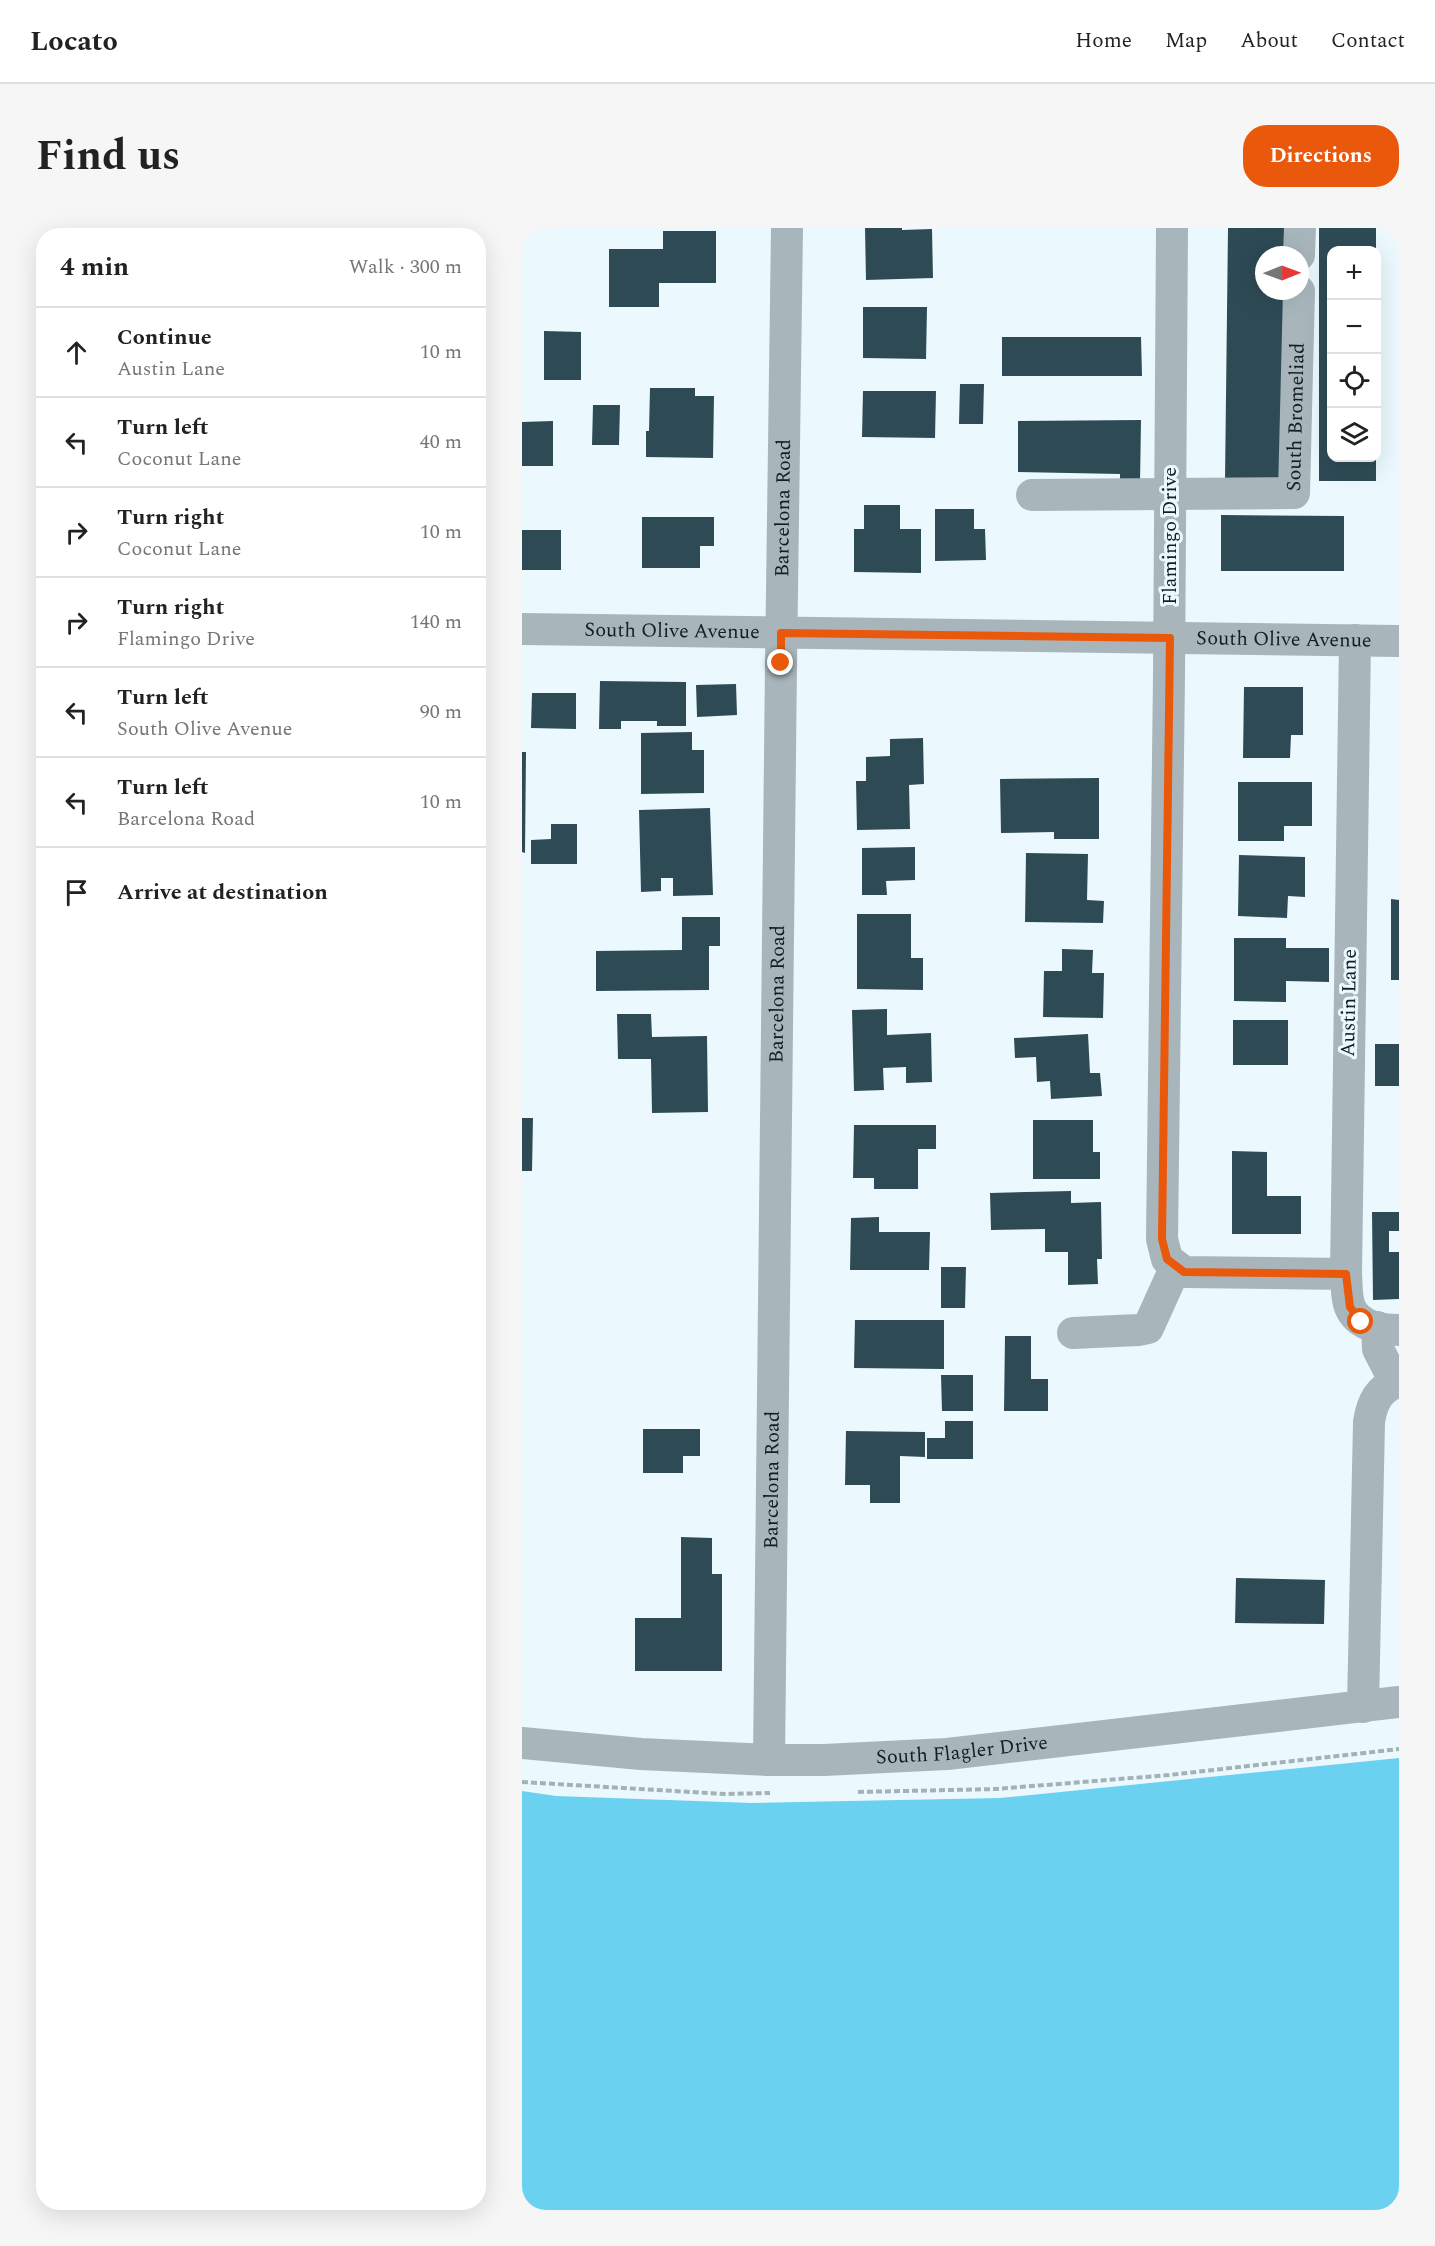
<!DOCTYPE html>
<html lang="en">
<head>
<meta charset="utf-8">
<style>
	:root { --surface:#fff; --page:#f6f6f6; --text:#222; --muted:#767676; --line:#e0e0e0; --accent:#ea580c }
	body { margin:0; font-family:Spectral,serif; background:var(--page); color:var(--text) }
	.controls { position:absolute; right:18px; top:18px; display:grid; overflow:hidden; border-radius:12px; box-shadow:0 6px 24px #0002 }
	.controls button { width:54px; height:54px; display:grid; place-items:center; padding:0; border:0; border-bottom:2px solid var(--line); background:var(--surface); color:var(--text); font:30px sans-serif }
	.compass { position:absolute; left:733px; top:18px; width:54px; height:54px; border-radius:50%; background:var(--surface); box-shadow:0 6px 24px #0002; rotate:89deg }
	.stop { position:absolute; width:18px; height:18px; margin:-14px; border:4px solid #ea580c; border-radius:50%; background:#fff }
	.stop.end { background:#ea580c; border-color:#fff; box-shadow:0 2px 6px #0008 }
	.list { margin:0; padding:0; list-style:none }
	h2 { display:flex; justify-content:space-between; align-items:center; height:78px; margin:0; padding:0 24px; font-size:26px }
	h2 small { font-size:20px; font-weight:400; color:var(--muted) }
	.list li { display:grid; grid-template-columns:39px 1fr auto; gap:18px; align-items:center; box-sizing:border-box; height:90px; padding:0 24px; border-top:2px solid var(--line) }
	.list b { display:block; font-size:22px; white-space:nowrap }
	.list p { margin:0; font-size:20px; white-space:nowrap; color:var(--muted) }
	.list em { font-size:20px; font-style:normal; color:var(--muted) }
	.icon { flex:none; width:33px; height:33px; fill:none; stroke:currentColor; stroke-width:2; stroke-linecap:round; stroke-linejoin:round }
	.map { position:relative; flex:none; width:877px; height:1982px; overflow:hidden; border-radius:24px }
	header { display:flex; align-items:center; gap:36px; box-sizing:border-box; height:84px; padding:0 30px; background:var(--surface); border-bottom:2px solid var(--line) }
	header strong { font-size:28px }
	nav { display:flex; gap:33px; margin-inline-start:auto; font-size:21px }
	.intro { display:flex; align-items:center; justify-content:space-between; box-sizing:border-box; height:144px; padding:0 36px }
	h1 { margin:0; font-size:42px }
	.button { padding:15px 27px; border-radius:24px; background:var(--accent); color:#fff; font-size:21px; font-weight:700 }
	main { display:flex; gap:36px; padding:0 36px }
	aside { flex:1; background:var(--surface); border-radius:24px; box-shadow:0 6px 24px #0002 }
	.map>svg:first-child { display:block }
	.water { fill:#6bd1f1 }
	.building { fill:#2e4b55 }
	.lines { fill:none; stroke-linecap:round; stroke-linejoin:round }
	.path { stroke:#a4b1b6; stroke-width:4; stroke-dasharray:6 3; stroke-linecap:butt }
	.minor { stroke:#a8b6bb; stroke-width:32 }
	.route { stroke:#ea580c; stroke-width:8 }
	.labels { text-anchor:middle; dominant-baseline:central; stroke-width:6; stroke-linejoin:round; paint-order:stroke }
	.street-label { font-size:20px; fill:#121e22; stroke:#ebf9fe }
</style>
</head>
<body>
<header>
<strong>Locato</strong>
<nav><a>Home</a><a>Map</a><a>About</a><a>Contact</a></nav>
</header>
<div class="intro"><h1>Find us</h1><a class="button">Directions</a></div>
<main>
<aside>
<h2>4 min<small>Walk · 300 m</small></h2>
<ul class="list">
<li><svg class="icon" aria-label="ahead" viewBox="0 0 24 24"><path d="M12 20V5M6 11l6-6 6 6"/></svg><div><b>Continue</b><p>Austin Lane</p></div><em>10 m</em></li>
<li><svg class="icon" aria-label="left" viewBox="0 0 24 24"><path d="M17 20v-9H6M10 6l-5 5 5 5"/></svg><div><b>Turn left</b><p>Coconut Lane</p></div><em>40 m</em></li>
<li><svg class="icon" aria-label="right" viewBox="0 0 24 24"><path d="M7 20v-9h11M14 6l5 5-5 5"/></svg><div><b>Turn right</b><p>Coconut Lane</p></div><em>10 m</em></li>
<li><svg class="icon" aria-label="right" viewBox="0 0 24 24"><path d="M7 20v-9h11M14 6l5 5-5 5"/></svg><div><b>Turn right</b><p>Flamingo Drive</p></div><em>140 m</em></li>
<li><svg class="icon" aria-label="left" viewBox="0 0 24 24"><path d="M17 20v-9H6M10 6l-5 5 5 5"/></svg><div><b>Turn left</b><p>South Olive Avenue</p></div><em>90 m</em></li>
<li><svg class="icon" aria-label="left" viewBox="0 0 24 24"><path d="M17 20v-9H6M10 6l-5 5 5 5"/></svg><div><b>Turn left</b><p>Barcelona Road</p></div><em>10 m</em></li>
<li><svg class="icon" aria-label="arrive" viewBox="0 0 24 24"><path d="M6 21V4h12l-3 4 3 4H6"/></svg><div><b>Arrive at destination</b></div></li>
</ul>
</aside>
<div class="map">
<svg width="877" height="1982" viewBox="0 0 877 1982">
	<rect width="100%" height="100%" fill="#ebf9fe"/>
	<polygon class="water" points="877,1530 877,1982 0,1982 0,1563 34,1568 230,1575 478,1570"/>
	<g class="building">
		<rect x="0" y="0" width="3" height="11"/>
		<polygon points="343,0 380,0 380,2 410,1 411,50 344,52"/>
		<polygon points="706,0 762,0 762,27 742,27 742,63 762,63 760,252 703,252"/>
		<polygon points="797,0 854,0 854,22 810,22 810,230 854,230 854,253 797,253"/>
		<polygon points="141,3 194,3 194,55 137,55 137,79 87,79 87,21 141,21"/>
		<polygon points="341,79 405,79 404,131 341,130"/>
		<polygon points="22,103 59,104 59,152 22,152"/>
		<polygon points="480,109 619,109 620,148 480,148"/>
		<polygon points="438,156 462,156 461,196 437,196"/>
		<polygon points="128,160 173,160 173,168 192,168 191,230 124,229 124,203 127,203"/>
		<polygon points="341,163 414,163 413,210 340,209"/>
		<polygon points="71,177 98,177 97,217 70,217"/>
		<polygon points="619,192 618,256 598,255 598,246 496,244 496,193"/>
		<polygon points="31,193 31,238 0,238 0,194"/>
		<polygon points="342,277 378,277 378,301 399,301 399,345 332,344 332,301 342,301"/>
		<polygon points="413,281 452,281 452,301 463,301 464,332 413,333"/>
		<polygon points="699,287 822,288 822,343 699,343"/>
		<polygon points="120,289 192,289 192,318 178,318 178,340 120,340"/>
		<rect x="0" y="302" width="39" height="40"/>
		<polygon points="78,453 164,454 164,498 135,498 135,493 99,493 99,501 77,501"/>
		<polygon points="214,456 215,487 175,489 174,457"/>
		<polygon points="722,459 781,459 781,507 769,507 768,530 721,530"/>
		<polygon points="10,465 54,465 54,501 9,500"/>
		<polygon points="170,504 170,522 182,522 182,565 119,566 119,505"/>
		<polygon points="401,510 402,556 387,557 388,601 335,602 334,553 344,553 344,529 368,528 368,511"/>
		<polygon points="0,524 4,524 3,625 0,624"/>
		<polygon points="577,550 577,611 532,611 532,604 479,605 478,551"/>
		<polygon points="716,554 790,554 790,598 762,598 762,613 716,613"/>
		<polygon points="188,580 191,667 151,668 151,650 139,650 139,663 119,664 117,582"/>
		<polygon points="29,596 55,596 55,636 9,636 9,612 29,611"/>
		<polygon points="393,619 393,652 364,653 365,667 340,667 340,620"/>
		<polygon points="504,625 566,626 565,672 582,673 581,695 503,694"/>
		<polygon points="717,627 783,629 783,669 766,668 765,690 716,688"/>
		<polygon points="869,671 877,672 877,752 869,752"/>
		<polygon points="335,686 389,686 389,730 401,730 401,762 335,761"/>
		<polygon points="160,689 198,689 198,718 187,718 187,762 74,763 74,723 160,722"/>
		<polygon points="712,710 764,710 764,720 807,720 807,754 764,753 764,774 712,773"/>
		<polygon points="540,721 571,722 570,745 582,745 581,790 521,789 522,743 540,743"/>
		<polygon points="365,781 365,807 409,805 410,854 384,855 384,839 361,840 362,862 332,863 330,782"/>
		<polygon points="95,786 129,786 130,809 185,808 186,884 130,885 129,831 96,831"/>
		<rect x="711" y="792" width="55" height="45"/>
		<polygon points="566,806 568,845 578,845 580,868 529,871 528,853 515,854 514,829 493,830 492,810"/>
		<rect x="853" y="816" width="24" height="42"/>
		<polygon points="0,890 11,890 10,943 0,943"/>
		<polygon points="511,892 571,892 571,924 578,924 578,951 511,951"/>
		<polygon points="332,897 414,897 414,921 396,921 396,961 352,961 352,950 331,950"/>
		<polygon points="710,923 745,924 745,968 779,968 779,1006 710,1006"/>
		<polygon points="549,963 549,975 579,974 580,1031 575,1031 576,1056 546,1057 546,1024 523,1024 523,1001 469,1002 468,965"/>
		<polygon points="850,984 877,984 877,1003 867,1003 867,1024 877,1024 877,1071 851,1072"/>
		<polygon points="357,989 357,1004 408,1004 407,1042 328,1042 329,990"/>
		<polygon points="419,1039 444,1039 443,1080 419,1080"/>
		<polygon points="333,1092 422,1092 422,1141 332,1140"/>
		<polygon points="483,1108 509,1108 509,1151 526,1151 526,1183 482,1183"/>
		<polygon points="419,1147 451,1147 451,1183 420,1183"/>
		<polygon points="423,1193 451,1193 451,1231 405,1231 405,1210 423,1210"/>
		<polygon points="121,1201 178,1201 178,1228 161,1228 161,1245 121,1245"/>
		<polygon points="324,1203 403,1204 403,1229 378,1228 378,1275 348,1275 348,1257 323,1257"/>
		<polygon points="159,1309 190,1310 190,1346 200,1346 200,1443 113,1443 113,1390 159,1390"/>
		<polygon points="714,1350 803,1352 802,1396 713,1395"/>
	</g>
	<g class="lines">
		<g class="path">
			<polyline points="0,1554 203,1566 248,1565"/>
			<polyline points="336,1564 474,1561 647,1547 877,1521"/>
		</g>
		<g class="minor">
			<polyline points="650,0 647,448 640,1011 645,1031 662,1044 824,1046"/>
			<polyline points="777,27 778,0"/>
			<path id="s1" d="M 510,267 L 772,265 L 777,63"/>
			<path id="s2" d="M 0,401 L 877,413"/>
			<path d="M 833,412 L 824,1046 C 825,1056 824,1070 828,1079 C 836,1098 859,1102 877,1102"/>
			<polyline points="855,1099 856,1121 873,1154"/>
			<polyline points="551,1105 616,1102 626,1100 654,1038"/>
			<path d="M 841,1479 L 847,1194 C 850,1174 857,1160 877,1153"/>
			<path id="s3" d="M 0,1515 L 119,1526 L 247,1532 L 302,1532 L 425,1526 L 877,1474"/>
			<path id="s4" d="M 247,1532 L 259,435 L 265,0"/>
		</g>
	</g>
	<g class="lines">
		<polyline class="route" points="259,435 259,405 648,410 640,1011 645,1031 662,1044 824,1046 828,1079 839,1094"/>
	</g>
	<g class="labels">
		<g class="street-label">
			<text stroke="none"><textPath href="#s1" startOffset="338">South Bromeliad</textPath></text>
			<text stroke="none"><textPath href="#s4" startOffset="1252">Barcelona Road</textPath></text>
			<text transform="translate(648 308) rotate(-90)">Flamingo Drive</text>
			<text stroke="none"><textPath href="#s2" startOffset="150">South Olive Avenue</textPath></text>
			<text stroke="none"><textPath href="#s2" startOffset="762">South Olive Avenue</textPath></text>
			<text stroke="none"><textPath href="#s4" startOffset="766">Barcelona Road</textPath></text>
			<text transform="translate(827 775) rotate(-89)">Austin Lane</text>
			<text stroke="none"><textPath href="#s4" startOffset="280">Barcelona Road</textPath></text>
			<text stroke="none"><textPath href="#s3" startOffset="441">South Flagler Drive</textPath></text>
		</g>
	</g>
</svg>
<div class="controls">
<button>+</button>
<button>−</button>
<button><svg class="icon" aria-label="locate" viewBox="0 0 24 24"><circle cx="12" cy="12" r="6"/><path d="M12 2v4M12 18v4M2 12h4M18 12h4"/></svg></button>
<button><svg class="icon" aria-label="layers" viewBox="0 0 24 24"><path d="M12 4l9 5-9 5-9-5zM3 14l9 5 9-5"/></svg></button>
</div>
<svg class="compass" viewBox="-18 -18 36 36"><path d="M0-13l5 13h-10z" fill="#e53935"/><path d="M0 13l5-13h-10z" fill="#767676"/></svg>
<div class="stop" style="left:839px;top:1094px"></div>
<div class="stop end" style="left:259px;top:435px"></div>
</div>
</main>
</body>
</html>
